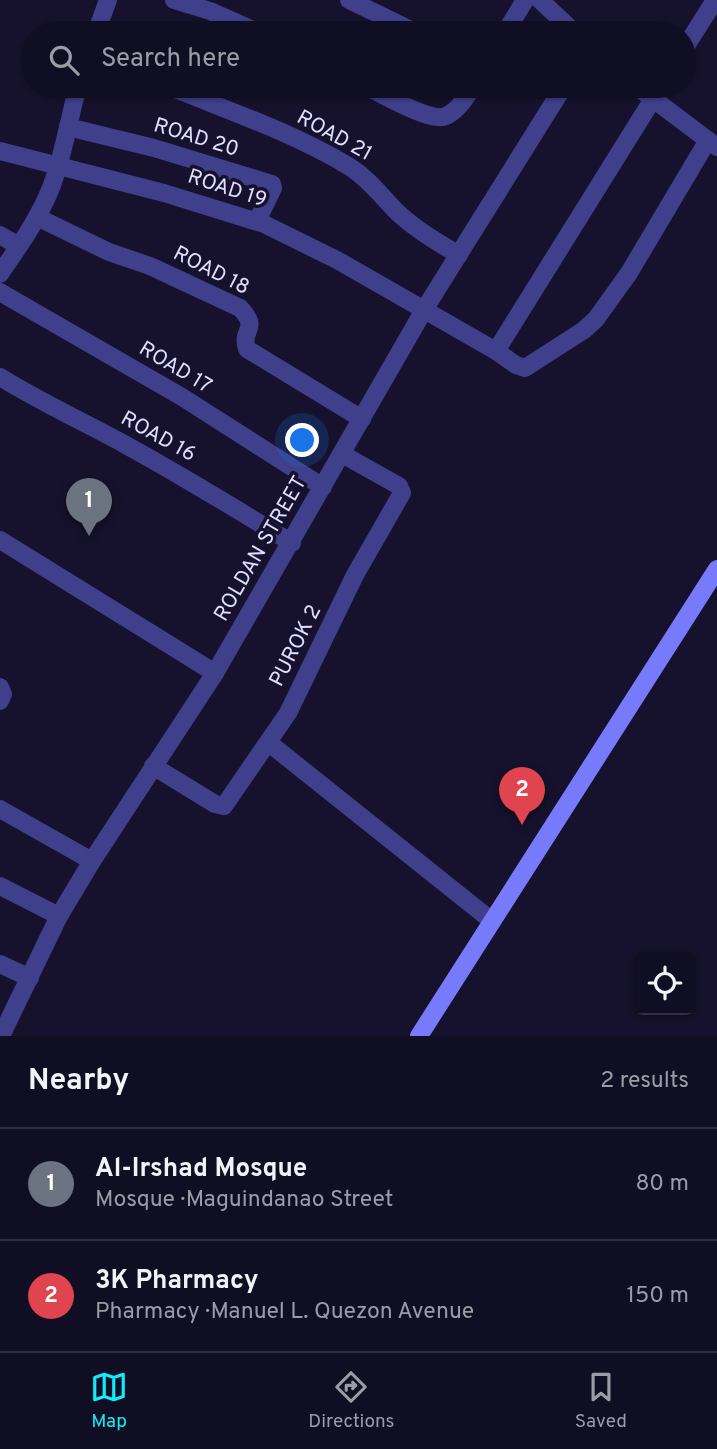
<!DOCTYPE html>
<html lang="en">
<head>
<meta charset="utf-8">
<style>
	:root { --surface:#100e22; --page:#1e1c2f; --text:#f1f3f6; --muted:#9c9ca5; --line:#302e40; --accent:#0fedfa }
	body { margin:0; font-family:Overpass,sans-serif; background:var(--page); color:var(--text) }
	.controls { position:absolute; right:21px; bottom:21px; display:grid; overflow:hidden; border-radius:10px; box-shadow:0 2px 5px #0004 }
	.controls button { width:63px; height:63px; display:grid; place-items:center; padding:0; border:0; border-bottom:2px solid var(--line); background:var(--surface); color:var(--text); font:35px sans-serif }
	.you { position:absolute; left:303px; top:441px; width:24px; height:24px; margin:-18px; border:5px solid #fff; border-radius:50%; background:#1a73e8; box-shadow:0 0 0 10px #1a73e833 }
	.badge { display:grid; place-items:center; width:46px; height:46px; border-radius:50%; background:var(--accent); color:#fff; font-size:23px; font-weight:700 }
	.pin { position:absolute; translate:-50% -58px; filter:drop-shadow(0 2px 4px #0008) }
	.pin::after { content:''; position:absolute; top:37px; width:24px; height:21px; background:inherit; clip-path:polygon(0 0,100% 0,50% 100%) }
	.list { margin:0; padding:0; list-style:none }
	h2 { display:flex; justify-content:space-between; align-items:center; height:91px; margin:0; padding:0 28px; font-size:30px }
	h2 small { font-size:23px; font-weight:400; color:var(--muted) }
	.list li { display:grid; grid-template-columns:46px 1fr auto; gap:21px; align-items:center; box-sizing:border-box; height:112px; padding:0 28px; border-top:2px solid var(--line) }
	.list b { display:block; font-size:26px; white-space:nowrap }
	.list p { margin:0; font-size:23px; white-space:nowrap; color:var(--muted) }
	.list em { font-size:23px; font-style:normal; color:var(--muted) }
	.icon { flex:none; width:38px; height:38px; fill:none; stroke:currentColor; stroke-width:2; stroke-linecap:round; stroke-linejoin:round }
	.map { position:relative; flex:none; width:717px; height:1036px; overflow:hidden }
	.search { position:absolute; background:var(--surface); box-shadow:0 2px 5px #0004; left:21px; right:21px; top:21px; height:77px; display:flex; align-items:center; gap:18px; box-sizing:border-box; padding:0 24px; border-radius:38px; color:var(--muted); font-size:26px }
	.sheet { height:315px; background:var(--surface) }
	nav { display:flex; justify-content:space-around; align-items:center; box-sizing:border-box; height:98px; border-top:2px solid var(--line); background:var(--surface); font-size:19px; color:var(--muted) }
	nav a { display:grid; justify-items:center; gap:4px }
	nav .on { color:var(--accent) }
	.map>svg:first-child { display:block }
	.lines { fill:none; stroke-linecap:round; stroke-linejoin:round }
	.minor { stroke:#3f3f8b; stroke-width:18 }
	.tertiary { stroke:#3f3f8b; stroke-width:18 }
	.secondary { stroke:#787afc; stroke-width:18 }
	.labels { text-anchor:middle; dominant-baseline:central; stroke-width:7; stroke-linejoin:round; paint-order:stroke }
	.street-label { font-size:21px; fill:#e1dffe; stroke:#16122d }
</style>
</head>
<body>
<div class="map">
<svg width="717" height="1036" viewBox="0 0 717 1036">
	<rect width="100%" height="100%" fill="#16122d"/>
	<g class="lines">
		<g class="minor">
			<polyline points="174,0 210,11 260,33"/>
			<polyline points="349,0 417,33"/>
			<polyline points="96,33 108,0"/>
			<polyline points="505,33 525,0"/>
			<polyline points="684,49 715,0"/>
			<path d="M 168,86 C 229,111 294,133 350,167 C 369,179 381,196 397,212 C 415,229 437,242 459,255"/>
			<path d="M 366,86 C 381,94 427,120 443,117 C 457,113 466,97 473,86"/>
			<polyline points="68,127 154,148 272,184 273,188 257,221"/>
			<polyline points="0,151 164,193 264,224 337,260 496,351 516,365 525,368 584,330 596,319 629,273 708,140"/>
			<path d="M 37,217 L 109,252 L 150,266 L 240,308 C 261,330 240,328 247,349 L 362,419"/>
			<polyline points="0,235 19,246"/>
			<path d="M 0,274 C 19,246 40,217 52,185 C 64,153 69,119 78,86"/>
			<polyline points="0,292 182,397 323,487"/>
			<polyline points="496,351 661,86"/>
			<path d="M 0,377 C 40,402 82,421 124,444 C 181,475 236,509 292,543"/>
			<polyline points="0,540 215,673"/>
			<polyline points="0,687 3,694 0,701"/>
			<polyline points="269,743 492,921"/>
			<polyline points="153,766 215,804 224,806 288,713 355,575 402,493 399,486 342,454"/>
			<polyline points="0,809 92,861"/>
			<polyline points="0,886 59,916"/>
			<polyline points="0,964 30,978"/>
			<polyline points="1,1036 59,916 92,861 215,673 424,310 564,86"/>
		</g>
		<g class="tertiary">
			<polyline points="540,0 575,33"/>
			<polyline points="636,86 717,147"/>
		</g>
		<polyline class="secondary" points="419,1036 717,569"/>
	</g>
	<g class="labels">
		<g class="street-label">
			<text transform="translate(334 136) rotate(29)">ROAD 21</text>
			<text transform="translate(196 138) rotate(17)">ROAD 20</text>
			<text transform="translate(227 189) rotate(18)">ROAD 19</text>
			<text transform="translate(211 271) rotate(27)">ROAD 18</text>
			<text transform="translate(175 368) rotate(31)">ROAD 17</text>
			<text transform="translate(158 437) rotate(29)">ROAD 16</text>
			<text transform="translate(261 549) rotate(-60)">ROLDAN STREET</text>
			<text transform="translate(296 646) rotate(-63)">PUROK 2</text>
		</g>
	</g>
</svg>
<div class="controls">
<button><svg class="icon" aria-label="locate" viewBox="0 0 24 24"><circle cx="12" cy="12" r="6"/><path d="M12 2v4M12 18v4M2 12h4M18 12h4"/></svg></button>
</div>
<div class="you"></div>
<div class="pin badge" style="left:89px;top:536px;background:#6b7280">1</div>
<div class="pin badge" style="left:522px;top:825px;background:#e0444e">2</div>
<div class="search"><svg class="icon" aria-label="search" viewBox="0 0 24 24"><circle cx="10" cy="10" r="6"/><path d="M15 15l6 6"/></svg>Search here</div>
</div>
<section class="sheet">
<h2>Nearby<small>2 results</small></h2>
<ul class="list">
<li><span class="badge" style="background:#6b7280">1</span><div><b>Al-Irshad Mosque</b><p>Mosque · Maguindanao Street</p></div><em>80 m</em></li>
<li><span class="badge" style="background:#e0444e">2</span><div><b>3K Pharmacy</b><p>Pharmacy · Manuel L. Quezon Avenue</p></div><em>150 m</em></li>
</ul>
</section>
<nav>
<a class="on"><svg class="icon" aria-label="map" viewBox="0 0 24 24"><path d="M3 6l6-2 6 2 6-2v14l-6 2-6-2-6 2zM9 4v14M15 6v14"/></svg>Map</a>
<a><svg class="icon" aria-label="directions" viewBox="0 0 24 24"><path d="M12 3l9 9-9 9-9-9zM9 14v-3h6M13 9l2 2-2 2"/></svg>Directions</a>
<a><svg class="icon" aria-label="saved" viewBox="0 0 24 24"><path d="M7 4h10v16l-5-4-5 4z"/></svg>Saved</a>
</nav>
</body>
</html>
